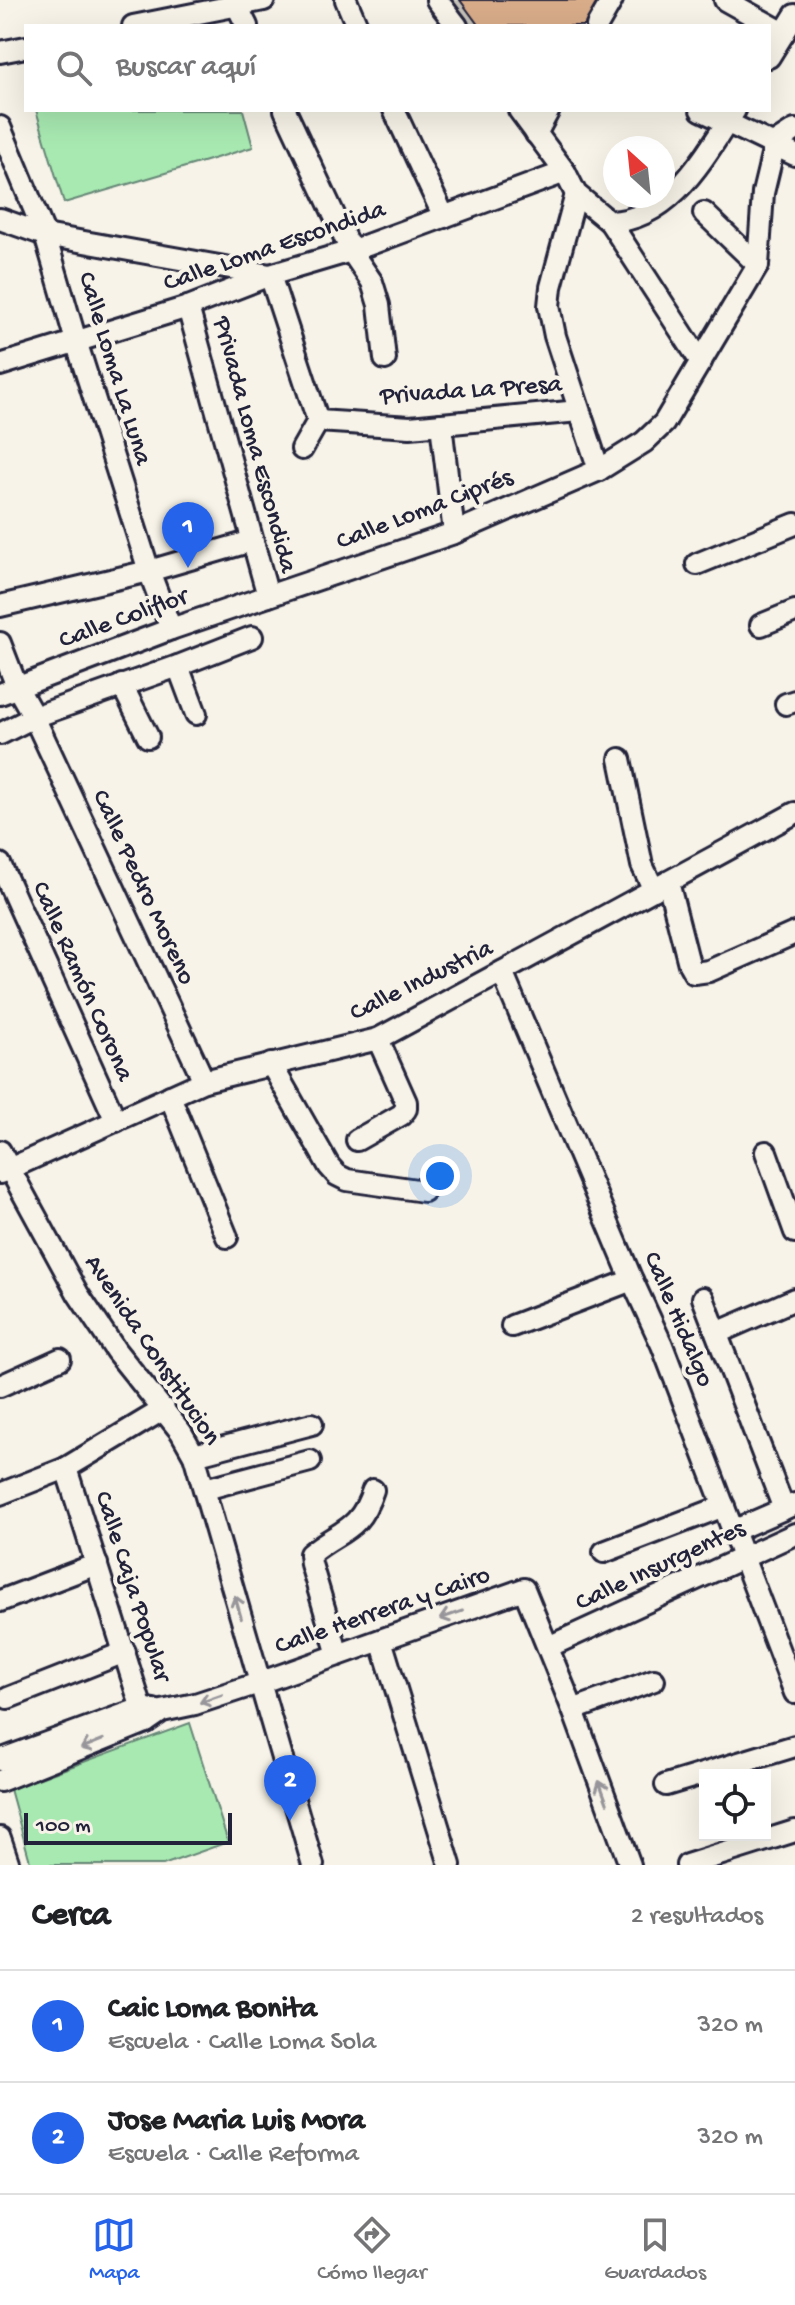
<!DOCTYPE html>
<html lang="es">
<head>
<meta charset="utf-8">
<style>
	:root { --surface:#fff; --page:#f2f2f2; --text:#202124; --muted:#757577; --line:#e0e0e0; --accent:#2563eb }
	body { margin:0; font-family:"Gochi Hand",sans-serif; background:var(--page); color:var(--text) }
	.controls { position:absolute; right:24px; bottom:24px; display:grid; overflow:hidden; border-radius:0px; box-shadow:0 8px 32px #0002 }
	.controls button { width:72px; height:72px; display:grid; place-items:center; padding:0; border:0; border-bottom:2px solid var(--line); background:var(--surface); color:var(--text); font:40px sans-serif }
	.compass { position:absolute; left:603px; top:136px; width:72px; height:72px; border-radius:50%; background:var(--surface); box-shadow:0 8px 32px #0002; rotate:333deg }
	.scale { position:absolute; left:24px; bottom:20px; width:208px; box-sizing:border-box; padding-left:8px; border:4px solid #22223b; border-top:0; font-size:22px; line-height:28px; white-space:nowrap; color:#22223b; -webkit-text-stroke:6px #f7f3e8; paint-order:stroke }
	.you { position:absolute; left:440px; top:1176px; width:28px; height:28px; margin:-20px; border:6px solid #fff; border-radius:50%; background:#1a73e8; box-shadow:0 0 0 12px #1a73e833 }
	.badge { display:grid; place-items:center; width:52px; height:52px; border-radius:50%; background:var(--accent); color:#fff; font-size:26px; font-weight:700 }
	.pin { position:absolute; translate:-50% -66px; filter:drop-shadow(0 2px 4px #0008) }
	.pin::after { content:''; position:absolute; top:42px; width:28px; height:24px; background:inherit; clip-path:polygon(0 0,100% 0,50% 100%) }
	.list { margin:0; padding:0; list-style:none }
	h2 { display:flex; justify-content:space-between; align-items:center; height:104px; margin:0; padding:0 32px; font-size:34px }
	h2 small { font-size:26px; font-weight:400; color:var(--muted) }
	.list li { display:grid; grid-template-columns:52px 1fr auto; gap:24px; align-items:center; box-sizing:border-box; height:112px; padding:0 32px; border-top:2px solid var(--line) }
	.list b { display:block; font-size:30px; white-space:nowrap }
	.list p { margin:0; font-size:26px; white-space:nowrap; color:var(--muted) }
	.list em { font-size:26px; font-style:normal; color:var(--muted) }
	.icon { flex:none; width:44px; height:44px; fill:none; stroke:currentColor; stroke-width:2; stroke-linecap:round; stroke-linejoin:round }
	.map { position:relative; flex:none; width:795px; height:1865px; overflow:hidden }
	.search { position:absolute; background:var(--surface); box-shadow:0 8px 32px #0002; left:24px; right:24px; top:24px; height:88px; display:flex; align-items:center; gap:20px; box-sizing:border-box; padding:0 28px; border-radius:0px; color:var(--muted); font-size:30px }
	.sheet { height:328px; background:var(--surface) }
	nav { display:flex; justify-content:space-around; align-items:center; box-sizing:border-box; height:112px; border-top:2px solid var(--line); background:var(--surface); font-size:22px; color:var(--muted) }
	nav a { display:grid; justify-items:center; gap:4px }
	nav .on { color:var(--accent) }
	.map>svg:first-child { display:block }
	.green { fill:#a8e9b1; stroke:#658676; stroke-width:2 }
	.shadow { fill:#0003 }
	.building { fill:#d8ac89; stroke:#22223b; stroke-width:2 }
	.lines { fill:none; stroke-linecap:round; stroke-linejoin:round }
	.minor-casing { stroke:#22223b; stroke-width:26 }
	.minor { stroke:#f7f3e8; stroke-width:20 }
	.oneway { stroke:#97959a }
	.labels { text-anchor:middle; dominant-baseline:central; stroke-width:8; stroke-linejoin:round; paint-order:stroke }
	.street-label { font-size:26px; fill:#22223b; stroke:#f7f3e8 }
</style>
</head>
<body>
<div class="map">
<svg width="795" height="1865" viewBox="0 0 795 1865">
	<rect width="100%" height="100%" fill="#f7f3e8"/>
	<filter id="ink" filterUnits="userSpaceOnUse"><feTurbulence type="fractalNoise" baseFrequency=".0125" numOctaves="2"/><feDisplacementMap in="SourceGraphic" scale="16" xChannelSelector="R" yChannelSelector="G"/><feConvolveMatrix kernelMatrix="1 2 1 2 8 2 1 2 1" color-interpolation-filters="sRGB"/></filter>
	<g filter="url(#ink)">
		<g class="green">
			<polygon points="36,110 243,110 253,147 64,203"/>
			<polygon points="190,1723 228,1842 163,1865 31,1865 10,1789"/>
		</g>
		<polygon class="shadow" points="447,0 600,0 584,26 466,26"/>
		<polygon class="building" points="460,0 602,0 587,26 479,26"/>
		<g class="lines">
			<g class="minor-casing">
				<g id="minor">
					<polyline points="234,0 247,26"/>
					<polyline points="346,0 357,26"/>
					<polyline points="437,0 457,26"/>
					<polyline points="725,0 784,33"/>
					<polyline points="133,26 264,0"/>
					<polyline points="597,26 612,0"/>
					<polyline points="0,52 26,47"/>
					<polyline points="769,57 795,15"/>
					<polyline points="285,110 351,251 372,282 379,305 385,359"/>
					<polyline points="394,110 444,217"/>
					<polyline points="519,110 565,172 576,194 610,222 701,362"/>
					<polyline points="701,110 795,155"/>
					<polyline points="0,127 45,235 76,341 149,571 171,629"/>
					<polyline points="536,134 549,110"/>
					<polyline points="576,194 551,287 549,306 555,336 599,470"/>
					<polyline points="704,213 758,265"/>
					<polyline points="0,219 45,235 270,275 318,421"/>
					<path d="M 610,222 C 672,219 704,157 735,110"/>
					<polyline points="188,307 268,596"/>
					<polyline points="0,365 188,307 270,275 351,251 565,172"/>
					<polyline points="318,421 410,427 579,411"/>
					<polyline points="441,424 454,533"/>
					<polyline points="302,449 318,421"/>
					<polyline points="697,564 795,524"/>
					<polyline points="0,606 149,571 252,541"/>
					<polyline points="761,625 795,611"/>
					<polyline points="0,643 17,687 34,717 204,1081"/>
					<polyline points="178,666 196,714"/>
					<polyline points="122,685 148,737"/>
					<polyline points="0,694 171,629 454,533 599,470 644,442 664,423 758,265 763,193 775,143 795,130"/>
					<polyline points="786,704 795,701"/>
					<polyline points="0,734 34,717 178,666 252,637"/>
					<polyline points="620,759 642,865 654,890"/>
					<polyline points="0,864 116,1121"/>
					<polyline points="668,882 689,964 694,973 709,971 795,933"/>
					<polyline points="502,972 632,1280 662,1345 795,1693"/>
					<polyline points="271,1064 329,1166 337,1175 347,1180 424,1191"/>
					<polyline points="170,1096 227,1237"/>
					<polyline points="357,1140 401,1115 406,1109 406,1102 378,1039"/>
					<polyline points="0,1151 78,1294 116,1351 181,1432 194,1455 313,1865"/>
					<polyline points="766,1152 795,1232"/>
					<polyline points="0,1173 204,1081 378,1039 795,813"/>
					<polyline points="703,1298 784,1509"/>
					<polyline points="512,1326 632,1280"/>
					<polyline points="717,1333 795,1299"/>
					<polyline points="0,1386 60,1359"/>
					<polyline points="194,1455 312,1424"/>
					<polyline points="66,1468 146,1722"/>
					<polyline points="205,1489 310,1461"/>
					<polyline points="0,1494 66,1468 164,1409"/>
					<polyline points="733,1531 795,1504"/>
					<polyline points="604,1552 724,1506"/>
					<polyline points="0,1601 97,1564"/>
					<polyline points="381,1640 450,1865"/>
					<polyline points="548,1647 795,1534"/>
					<path d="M 338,1655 L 311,1564 L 310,1554 C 340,1529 359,1533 373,1490"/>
					<polyline points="8,1698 125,1652"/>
					<polyline points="573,1710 654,1680"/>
					<polyline points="0,1760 142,1708 154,1710"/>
					<polyline points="0,1781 146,1722 162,1711 195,1704 259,1683 524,1589 573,1710 630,1865"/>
					<polyline points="666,1785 795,1746"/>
					<polyline points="0,1838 9,1865"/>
					<polyline points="687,1865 795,1831"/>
				</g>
			</g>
			<use href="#minor" class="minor"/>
		</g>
		<defs><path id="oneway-shaft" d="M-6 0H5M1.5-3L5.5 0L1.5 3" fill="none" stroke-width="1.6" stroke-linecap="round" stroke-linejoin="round" transform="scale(2)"/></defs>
		<g class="oneway">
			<use href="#oneway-shaft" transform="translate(238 1607) rotate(-106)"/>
			<use href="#oneway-shaft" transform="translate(451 1615) rotate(161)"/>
			<use href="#oneway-shaft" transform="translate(211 1699) rotate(161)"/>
			<use href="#oneway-shaft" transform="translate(92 1744) rotate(158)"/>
			<use href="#oneway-shaft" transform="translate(603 1792) rotate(-110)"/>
		</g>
	</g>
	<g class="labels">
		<g class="street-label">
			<text transform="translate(275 248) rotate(-19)">Calle Loma Escondida</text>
			<text transform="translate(113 369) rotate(73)">Calle Loma La Luna</text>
			<text transform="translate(471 392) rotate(-4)">Privada La Presa</text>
			<text transform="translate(253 445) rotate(75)">Privada Loma Escondida</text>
			<text transform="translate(425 511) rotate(-21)">Calle Loma Ciprés</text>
			<text transform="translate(124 620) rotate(-20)">Calle Coliflor</text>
			<text transform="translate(142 888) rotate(65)">Calle Pedro Moreno</text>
			<text transform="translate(81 982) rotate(66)">Calle Ramón Corona</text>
			<text transform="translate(422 982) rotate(-26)">Calle Industria</text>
			<text transform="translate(677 1320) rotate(67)">Calle Hidalgo</text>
			<text transform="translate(151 1351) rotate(56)">Avenida Constitucion</text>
			<text transform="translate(661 1567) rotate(-25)">Calle Insurgentes</text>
			<text transform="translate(131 1587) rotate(72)">Calle Caja Popular</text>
			<text transform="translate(383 1612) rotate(-19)">Calle Herrera y Cairo</text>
		</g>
	</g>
</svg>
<div class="controls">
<button><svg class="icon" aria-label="locate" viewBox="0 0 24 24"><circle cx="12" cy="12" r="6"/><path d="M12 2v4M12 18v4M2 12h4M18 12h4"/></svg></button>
</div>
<svg class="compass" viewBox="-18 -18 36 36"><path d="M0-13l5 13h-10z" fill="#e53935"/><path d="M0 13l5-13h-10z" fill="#757577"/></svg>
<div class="scale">100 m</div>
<div class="you"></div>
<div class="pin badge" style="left:188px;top:568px">1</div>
<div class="pin badge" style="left:290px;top:1821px">2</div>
<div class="search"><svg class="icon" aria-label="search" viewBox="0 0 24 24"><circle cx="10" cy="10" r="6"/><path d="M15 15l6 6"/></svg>Buscar aquí</div>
</div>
<section class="sheet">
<h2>Cerca<small>2 resultados</small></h2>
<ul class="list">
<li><span class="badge">1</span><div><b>Caic Loma Bonita</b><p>Escuela · Calle Loma Sola</p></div><em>320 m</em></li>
<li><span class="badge">2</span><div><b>Jose Maria Luis Mora</b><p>Escuela · Calle Reforma</p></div><em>320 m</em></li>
</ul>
</section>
<nav>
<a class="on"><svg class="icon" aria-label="map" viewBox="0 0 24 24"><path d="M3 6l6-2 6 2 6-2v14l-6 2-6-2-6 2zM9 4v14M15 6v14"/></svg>Mapa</a>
<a><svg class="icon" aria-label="directions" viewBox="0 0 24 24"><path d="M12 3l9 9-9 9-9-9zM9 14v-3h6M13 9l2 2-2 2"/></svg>Cómo llegar</a>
<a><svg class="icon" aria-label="saved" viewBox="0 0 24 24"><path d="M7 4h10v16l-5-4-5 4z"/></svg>Guardados</a>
</nav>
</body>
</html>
